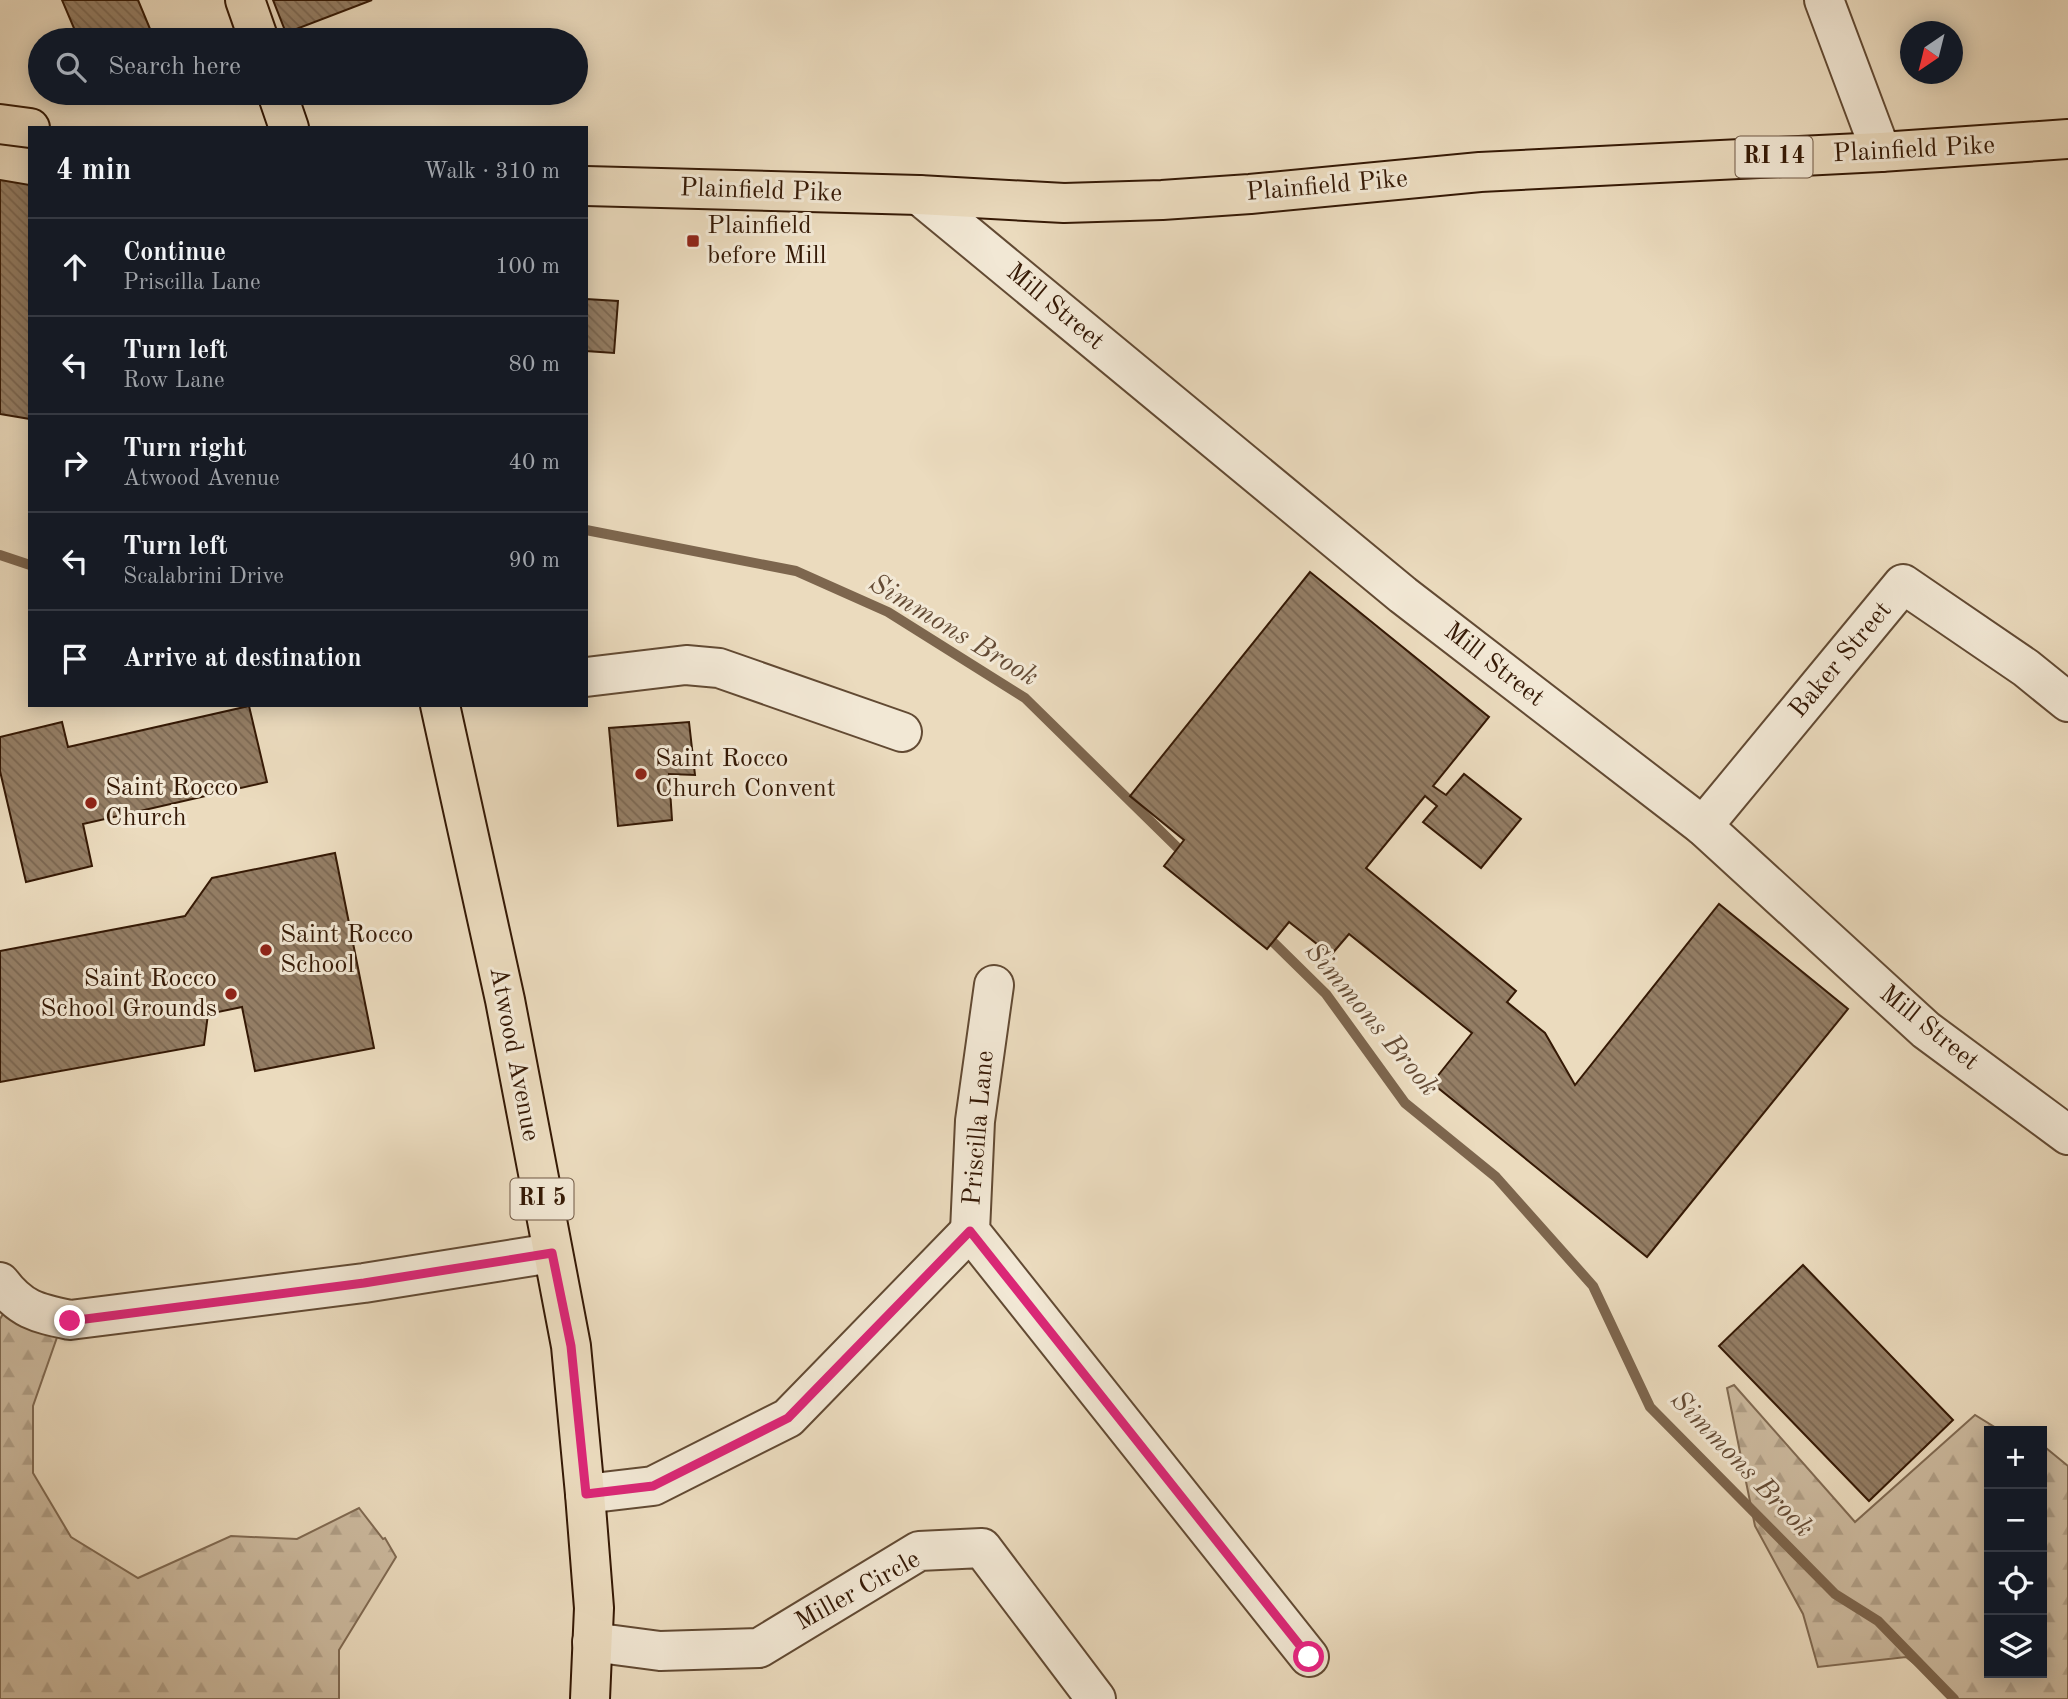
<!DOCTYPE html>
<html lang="en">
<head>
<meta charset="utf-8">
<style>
	:root { --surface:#171b24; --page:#20242c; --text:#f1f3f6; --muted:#9ea1a6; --line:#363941 }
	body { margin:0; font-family:"Old Standard TT",serif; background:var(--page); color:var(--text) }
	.controls { position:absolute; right:21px; bottom:21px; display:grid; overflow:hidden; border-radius:0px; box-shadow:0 4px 18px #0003 }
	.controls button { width:63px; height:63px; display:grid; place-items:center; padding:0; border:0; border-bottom:2px solid var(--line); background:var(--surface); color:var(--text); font:35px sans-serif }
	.compass { position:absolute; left:1900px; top:21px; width:63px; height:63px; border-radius:50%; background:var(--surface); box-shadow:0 4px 18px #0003; rotate:215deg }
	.stop { position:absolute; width:21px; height:21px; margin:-16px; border:5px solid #db2777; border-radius:50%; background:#fff }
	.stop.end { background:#db2777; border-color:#fff; box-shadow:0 2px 7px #0008 }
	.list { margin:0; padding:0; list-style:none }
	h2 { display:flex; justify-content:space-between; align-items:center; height:91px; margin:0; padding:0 28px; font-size:30px }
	h2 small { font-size:23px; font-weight:400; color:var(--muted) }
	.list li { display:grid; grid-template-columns:46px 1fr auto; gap:21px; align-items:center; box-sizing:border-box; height:98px; padding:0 28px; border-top:2px solid var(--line) }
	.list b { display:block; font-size:26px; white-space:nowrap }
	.list p { margin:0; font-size:23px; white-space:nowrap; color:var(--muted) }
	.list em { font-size:23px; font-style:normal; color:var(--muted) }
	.icon { flex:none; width:38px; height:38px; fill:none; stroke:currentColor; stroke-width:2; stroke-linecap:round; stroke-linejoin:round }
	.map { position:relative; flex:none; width:2068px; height:1699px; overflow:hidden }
	.search { position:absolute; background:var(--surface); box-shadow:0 4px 18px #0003; left:28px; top:28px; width:560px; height:77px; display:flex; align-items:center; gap:18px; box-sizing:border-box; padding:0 24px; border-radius:38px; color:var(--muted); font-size:26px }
	.panel { position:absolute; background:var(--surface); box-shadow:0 4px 18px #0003; left:28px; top:126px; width:560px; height:581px; border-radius:0px }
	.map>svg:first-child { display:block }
	.forest { fill:url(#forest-firs); stroke:#806a52; stroke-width:2 }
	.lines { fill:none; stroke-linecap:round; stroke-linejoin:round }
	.stream { stroke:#7d664e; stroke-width:10 }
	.building { fill:url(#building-back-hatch); stroke:#351905; stroke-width:2 }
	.minor-casing { stroke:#624a33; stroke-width:42 }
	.major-casing { stroke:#351905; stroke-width:42 }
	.minor { stroke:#f2e8d5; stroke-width:38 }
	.major { stroke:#ebdbbe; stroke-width:38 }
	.route { stroke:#db2777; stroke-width:9 }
	.poi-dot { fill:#8f2418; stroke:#f2e8d5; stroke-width:2.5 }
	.labels { text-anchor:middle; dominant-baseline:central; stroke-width:6; stroke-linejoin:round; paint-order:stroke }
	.shield { fill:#f2e8d5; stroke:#6e5743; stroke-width:2 }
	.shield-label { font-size:24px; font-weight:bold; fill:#351905 }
	.street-label { font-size:26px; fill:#351905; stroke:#f2e8d5 }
	.poi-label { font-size:26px; fill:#351905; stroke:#f2e8d5; text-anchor:start }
	.water-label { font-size:28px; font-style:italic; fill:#654c36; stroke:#f2e8d5 }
</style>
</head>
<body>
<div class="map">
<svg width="2068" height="1699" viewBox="0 0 2068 1699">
	<defs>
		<pattern id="forest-firs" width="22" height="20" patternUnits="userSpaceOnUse" patternTransform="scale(1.75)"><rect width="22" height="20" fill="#ccba9f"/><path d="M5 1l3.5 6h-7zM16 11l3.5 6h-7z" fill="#b09f87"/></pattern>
		<pattern id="building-back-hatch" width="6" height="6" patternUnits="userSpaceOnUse" patternTransform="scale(1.75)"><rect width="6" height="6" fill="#947e65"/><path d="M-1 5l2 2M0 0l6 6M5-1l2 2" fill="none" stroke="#7a6651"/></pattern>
	</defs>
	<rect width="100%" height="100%" fill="#ebdbbe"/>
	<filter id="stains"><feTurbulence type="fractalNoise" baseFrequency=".00286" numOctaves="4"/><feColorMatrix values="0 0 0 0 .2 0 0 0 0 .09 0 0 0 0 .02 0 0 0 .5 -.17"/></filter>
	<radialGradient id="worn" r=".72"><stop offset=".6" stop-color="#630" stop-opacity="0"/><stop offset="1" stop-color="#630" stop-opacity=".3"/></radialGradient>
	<g class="forest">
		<polygon points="11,1301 62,1323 33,1406 33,1473 71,1537 138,1578 231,1536 297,1539 359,1508 383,1539 385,1538 396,1557 339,1650 339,1699 0,1699 0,1319"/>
		<polygon points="1734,1385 1855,1522 1975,1415 2001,1431 1989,1431 1989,1673 2042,1673 2042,1448 2046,1448 2068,1466 2068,1699 1958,1699 1906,1657 1818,1667 1803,1614 1755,1526 1727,1388"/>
	</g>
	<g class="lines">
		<g class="stream">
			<polyline points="586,530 796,571 888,612 1025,698 1186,856"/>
			<polyline points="0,555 30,565"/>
			<polyline points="1265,934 1326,994 1405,1103 1496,1177 1593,1286 1650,1407 1835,1594 1878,1621 1954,1699"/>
		</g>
	</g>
	<g class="building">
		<polygon points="62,0 138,0 153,36 144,40 79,40"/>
		<polygon points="273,0 372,0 286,33"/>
		<polygon points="0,180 30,185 30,419 0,414"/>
		<polygon points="586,299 618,301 614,353 586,351"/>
		<polygon points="1310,572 1489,717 1433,786 1446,795 1464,774 1521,819 1481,868 1423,822 1437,806 1425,796 1366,868 1516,991 1507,1002 1545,1033 1575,1085 1719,904 1848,1009 1647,1257 1432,1083 1472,1033 1349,934 1331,955 1289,922 1267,949 1164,866 1184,840 1130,796"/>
		<polygon points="249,706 267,782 83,824 92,866 26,882 0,771 0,737 62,722 68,747"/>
		<polygon points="689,722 695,775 669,774 672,820 618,826 609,728"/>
		<polygon points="335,853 374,1048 255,1071 242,1007 208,1014 204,1045 0,1082 0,951 185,916 212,878"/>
		<polygon points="1803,1265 1953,1420 1869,1501 1719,1346"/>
	</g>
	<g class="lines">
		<g class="minor-casing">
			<g id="minor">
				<polyline points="1824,0 1881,152"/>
				<polyline points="919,195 1403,595 1703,826 1926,1030 2068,1135"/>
				<polyline points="586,677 686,665 719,668 902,732"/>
				<polyline points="1703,826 1903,584 2026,668 2068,702"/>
				<polyline points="994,985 975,1121 970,1231 1309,1657"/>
				<path d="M 0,1282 C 21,1310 37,1313 70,1320 L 364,1283 L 552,1253"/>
				<polyline points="585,1494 653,1486 788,1418 970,1231"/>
				<polyline points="592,1642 660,1651 759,1648 919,1551 982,1548 1096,1699"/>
			</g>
		</g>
		<g class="major-casing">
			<g id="major">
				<polyline points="245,0 259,40"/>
				<polyline points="277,93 289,128"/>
				<polyline points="0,124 30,128"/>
				<polyline points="586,186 919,195 1064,203 1162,200 1250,194 1480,172 1881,152 2068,139"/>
				<polyline points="440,705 505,1000 571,1346 585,1494 594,1608 590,1699"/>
			</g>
		</g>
		<use href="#minor" class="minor"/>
		<use href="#major" class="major"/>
	</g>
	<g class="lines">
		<polyline class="route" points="70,1321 364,1283 552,1253 571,1346 586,1494 653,1486 788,1418 970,1231 1309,1657"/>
	</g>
	<g class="poi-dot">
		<rect x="686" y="234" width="14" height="14" rx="3.5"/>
		<circle cx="641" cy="774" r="7"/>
		<circle cx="91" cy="803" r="7"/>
		<circle cx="266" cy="950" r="7"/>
		<circle cx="231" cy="994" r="7"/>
	</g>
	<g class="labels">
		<g class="shield">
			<rect x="1735.5" y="136.5" width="77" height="41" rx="5"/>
			<rect x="510.5" y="1178.5" width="63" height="41" rx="5"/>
		</g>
		<g class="shield-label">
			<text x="1774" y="157">RI 14</text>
			<text x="542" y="1199">RI 5</text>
		</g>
		<g class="street-label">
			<text transform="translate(1914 150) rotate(-3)">Plainfield Pike</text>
			<text transform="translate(1327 186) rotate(-5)">Plainfield Pike</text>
			<text transform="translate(761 191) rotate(2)">Plainfield Pike</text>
			<text transform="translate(1055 307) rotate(40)">Mill Street</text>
			<text transform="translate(1841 660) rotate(-50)">Baker Street</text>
			<text transform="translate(1494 665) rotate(38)">Mill Street</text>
			<text transform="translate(1929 1028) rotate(39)">Mill Street</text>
			<text transform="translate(514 1054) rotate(79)">Atwood Avenue</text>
			<text transform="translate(979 1128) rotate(-85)">Priscilla Lane</text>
			<text transform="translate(858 1591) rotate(-29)">Miller Circle</text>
		</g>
		<g class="poi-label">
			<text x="707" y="226">Plainfield<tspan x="707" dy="30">before Mill</tspan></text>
			<text x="655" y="759">Saint Rocco<tspan x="655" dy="30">Church Convent</tspan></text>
			<text x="105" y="788">Saint Rocco<tspan x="105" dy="30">Church</tspan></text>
			<text x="280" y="935">Saint Rocco<tspan x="280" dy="30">School</tspan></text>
			<text x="217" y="979" text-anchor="end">Saint Rocco<tspan x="217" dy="30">School Grounds</tspan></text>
		</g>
		<g class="water-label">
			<text transform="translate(953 631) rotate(31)">Simmons Brook</text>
			<text transform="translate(1371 1020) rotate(50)">Simmons Brook</text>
			<text transform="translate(1741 1465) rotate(46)">Simmons Brook</text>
		</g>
	</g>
	<rect width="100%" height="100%" filter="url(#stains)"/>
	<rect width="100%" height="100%" fill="url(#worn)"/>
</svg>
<div class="controls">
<button>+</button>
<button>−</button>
<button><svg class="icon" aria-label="locate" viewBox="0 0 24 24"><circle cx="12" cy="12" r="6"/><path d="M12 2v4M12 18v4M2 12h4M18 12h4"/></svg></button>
<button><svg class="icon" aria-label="layers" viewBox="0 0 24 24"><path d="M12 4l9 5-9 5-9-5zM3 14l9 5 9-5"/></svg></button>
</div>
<svg class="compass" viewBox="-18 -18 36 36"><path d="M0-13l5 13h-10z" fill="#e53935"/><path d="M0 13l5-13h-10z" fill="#9ea1a6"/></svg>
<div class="stop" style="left:1309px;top:1657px"></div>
<div class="stop end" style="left:70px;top:1321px"></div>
<div class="search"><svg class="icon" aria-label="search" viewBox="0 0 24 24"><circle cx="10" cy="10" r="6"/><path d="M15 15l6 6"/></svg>Search here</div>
<section class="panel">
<h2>4 min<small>Walk · 310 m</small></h2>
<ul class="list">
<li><svg class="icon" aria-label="ahead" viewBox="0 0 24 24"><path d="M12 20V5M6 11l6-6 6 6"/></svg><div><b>Continue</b><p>Priscilla Lane</p></div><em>100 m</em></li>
<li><svg class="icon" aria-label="left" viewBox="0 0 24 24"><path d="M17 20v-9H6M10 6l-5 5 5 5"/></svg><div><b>Turn left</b><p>Row Lane</p></div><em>80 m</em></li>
<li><svg class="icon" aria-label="right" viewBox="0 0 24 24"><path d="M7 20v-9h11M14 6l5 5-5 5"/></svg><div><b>Turn right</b><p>Atwood Avenue</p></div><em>40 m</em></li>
<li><svg class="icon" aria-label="left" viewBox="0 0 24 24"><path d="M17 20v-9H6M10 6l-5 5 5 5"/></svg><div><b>Turn left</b><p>Scalabrini Drive</p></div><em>90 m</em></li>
<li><svg class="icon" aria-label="arrive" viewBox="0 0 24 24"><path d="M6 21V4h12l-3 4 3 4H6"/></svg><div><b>Arrive at destination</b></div></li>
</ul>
</section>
</div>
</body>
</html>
